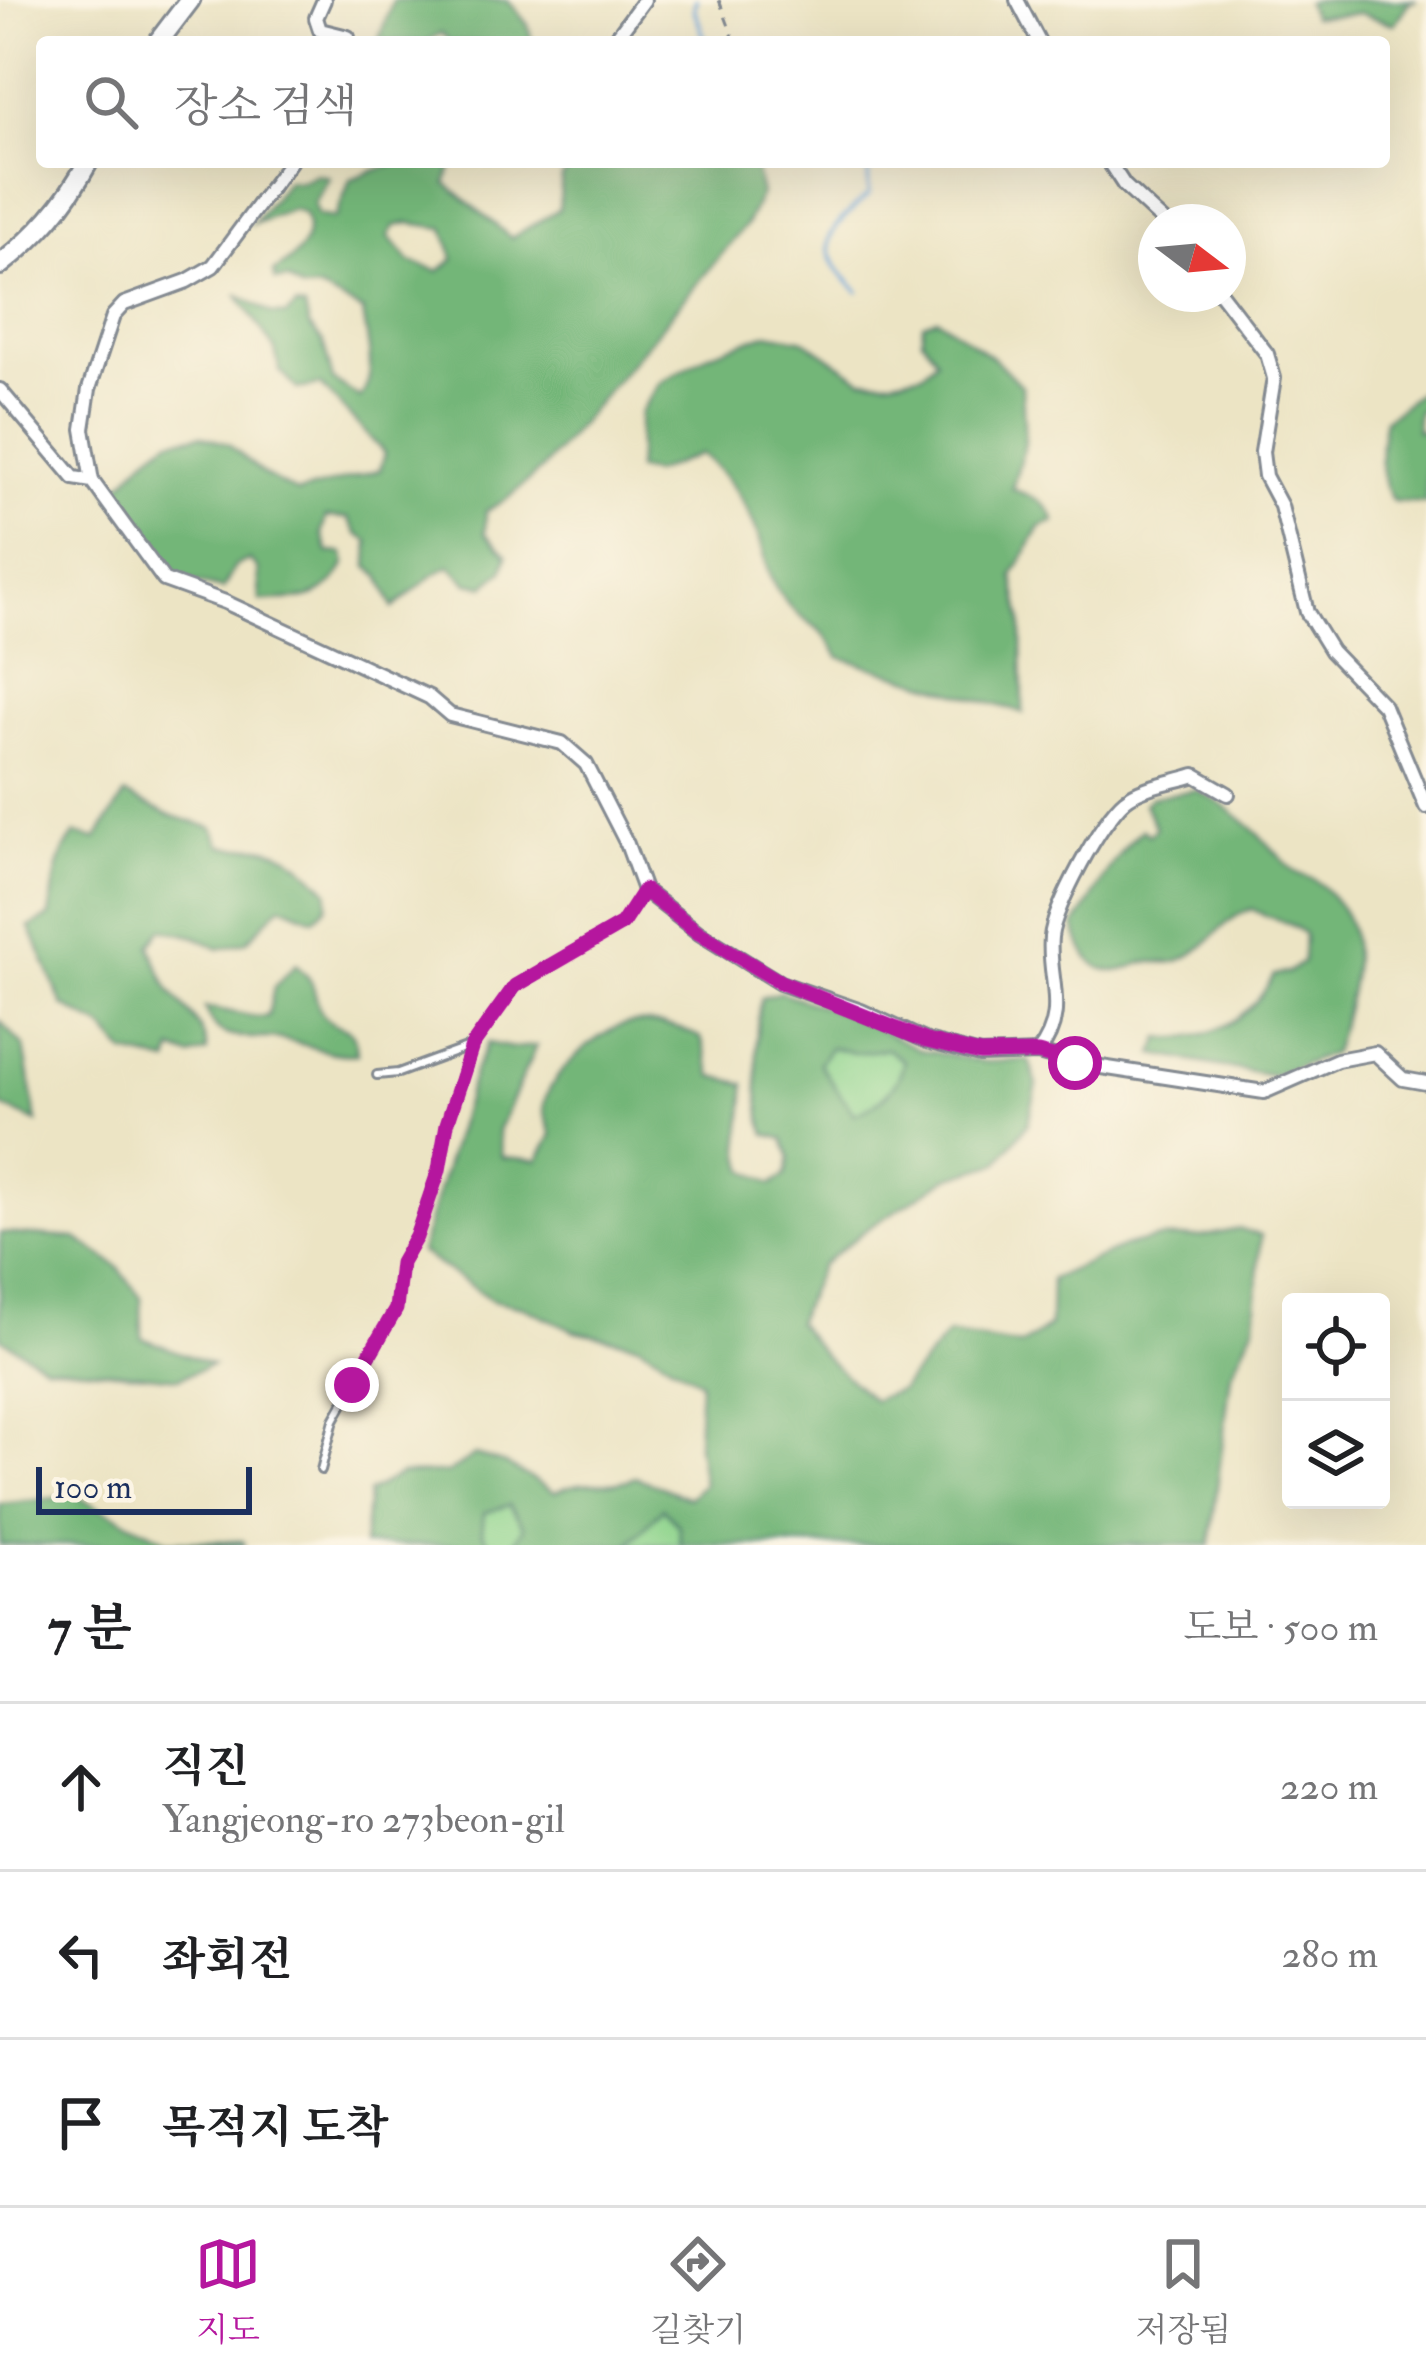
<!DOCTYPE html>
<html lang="ko">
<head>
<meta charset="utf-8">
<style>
	:root { --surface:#fff; --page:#f6f6f6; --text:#202124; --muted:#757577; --line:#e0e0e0; --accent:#b5179e }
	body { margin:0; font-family:"IM FELL Double Pica","Noto Serif KR",serif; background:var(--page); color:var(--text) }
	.controls { position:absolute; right:36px; bottom:36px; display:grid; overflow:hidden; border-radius:12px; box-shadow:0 12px 48px #0002 }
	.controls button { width:108px; height:108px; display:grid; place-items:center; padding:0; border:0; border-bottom:3px solid var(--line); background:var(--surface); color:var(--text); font:60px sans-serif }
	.compass { position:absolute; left:1138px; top:204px; width:108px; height:108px; border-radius:50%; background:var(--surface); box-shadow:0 12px 48px #0002; rotate:106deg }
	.scale { position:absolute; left:36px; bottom:30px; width:216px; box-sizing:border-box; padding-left:12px; border:6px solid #1b2f5e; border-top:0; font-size:33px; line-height:42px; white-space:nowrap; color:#1b2f5e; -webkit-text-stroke:9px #fcf5e5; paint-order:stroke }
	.stop { position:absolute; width:36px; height:36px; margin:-27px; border:9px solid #b5179e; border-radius:50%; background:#fff }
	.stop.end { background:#b5179e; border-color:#fff; box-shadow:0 3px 12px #0008 }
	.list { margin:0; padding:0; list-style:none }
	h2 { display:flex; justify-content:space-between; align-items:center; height:156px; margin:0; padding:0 48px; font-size:51px }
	h2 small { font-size:39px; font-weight:400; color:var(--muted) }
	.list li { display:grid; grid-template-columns:78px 1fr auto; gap:36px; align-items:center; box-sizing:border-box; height:168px; padding:0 48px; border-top:3px solid var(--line) }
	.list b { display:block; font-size:45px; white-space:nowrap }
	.list p { margin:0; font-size:39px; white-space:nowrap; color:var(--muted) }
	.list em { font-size:39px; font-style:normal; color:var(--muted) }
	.icon { flex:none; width:66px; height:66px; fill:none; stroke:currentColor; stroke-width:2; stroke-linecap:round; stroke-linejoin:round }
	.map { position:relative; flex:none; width:1426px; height:1545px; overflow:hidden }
	.search { position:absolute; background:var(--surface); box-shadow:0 12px 48px #0002; left:36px; right:36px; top:36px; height:132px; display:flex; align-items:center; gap:30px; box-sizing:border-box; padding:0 42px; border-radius:12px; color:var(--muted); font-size:45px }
	.sheet { height:660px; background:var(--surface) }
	nav { display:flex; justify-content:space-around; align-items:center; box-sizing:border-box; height:168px; border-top:3px solid var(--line); background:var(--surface); font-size:33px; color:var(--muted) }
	nav a { display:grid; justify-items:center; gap:6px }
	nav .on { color:var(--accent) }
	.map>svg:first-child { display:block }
	.green { fill:#8fd48d; stroke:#558276; stroke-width:3 }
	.forest { fill:#73b678; stroke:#47726b; stroke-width:3; fill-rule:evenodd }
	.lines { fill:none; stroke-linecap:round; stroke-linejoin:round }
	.stream { stroke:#65a2d7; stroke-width:4.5 }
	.service-casing { stroke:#848a91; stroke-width:12 }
	.minor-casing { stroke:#848a91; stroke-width:18 }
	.secondary-casing { stroke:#848a91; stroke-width:24 }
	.path { stroke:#848a91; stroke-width:3; stroke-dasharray:9 9; stroke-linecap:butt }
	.service { stroke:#fff; stroke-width:6 }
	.minor { stroke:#fff; stroke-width:12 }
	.secondary { stroke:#fff; stroke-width:18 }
	.route { stroke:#b5179e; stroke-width:15 }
</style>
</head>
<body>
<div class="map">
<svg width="1426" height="1545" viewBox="0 0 1426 1545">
	<rect width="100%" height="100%" fill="#fcf5e5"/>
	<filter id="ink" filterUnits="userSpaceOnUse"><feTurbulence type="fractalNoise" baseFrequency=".00833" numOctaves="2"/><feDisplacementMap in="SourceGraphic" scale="24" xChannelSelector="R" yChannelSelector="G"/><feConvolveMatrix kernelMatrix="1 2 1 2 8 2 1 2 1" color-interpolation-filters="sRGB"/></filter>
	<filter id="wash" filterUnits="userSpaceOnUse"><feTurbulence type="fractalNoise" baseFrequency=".004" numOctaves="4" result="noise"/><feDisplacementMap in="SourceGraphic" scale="48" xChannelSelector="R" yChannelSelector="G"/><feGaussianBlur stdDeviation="2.7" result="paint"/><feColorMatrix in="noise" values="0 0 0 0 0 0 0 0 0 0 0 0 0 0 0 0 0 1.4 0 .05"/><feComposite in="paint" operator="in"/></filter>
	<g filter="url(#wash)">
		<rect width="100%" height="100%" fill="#ece4c4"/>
		<g class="green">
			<path d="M 831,1047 L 854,1053 L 887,1049 L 904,1061 C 898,1088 879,1105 854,1115 L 818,1062 Z"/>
			<polygon points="509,1505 524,1527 513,1545 490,1545 481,1532 484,1513"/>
			<polygon points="663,1507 679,1527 681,1545 628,1545"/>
		</g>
		<g class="forest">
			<polygon points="393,0 508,0 528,25 532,42 450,42 441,33 426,42 378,42"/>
			<polygon points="1318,0 1417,0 1409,2 1394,24 1360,14 1312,17 1306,2"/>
			<path d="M 399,162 L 454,162 L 446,183 L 511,238 L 559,209 L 562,177 L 577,162 L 754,162 L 761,194 L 746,225 L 542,469 L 507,499 L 486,511 L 485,533 L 507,555 L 503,571 L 485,586 L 468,583 L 450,566 L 433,575 L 393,608 L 380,576 L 368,567 L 369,541 L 357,534 L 348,518 L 326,517 L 322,533 L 328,552 L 343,553 L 346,563 C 325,604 300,599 260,601 L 258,569 L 249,560 L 236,565 L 223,589 L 179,579 L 108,490 L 125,481 L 142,461 L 169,440 L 200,435 L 228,444 L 263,474 L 298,493 L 380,470 L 385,454 L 321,385 L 297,389 L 280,371 L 275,350 L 237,294 L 272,314 L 286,316 L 296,306 L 305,308 L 309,326 L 323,342 L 333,380 L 360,398 C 379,374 366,339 363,311 L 318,289 L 302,290 L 288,280 L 275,280 L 274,272 C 295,259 315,241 304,214 L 293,209 L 253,224 L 287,181 L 300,182 L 316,174 L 330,177 L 314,203 L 317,215 L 335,218 L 351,179 ZM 409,223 L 444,228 L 454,259 L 439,271 L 410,262 L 389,236 L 395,226 Z"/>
			<path d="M 937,318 L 996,360 L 1022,387 L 1025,442 L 1012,489 C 1031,496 1047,500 1055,521 L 1040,527 L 1013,576 L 1022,619 L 1023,713 L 839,657 C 821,620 802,625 782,597 C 763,571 769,564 759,537 C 747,504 728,475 701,454 L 653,473 L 636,470 L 640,413 L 660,383 L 711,353 L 768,333 L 804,340 L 862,379 L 890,380 L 923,373 L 937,359 L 922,339 L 923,324 Z"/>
			<path d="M 1426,387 L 1426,407 L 1418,411 L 1416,430 L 1426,432 L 1426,503 L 1393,501 C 1377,479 1379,444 1385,419 Z"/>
			<path d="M 1196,790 C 1233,807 1263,837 1289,867 C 1297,876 1304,875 1314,880 C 1323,886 1334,899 1340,907 C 1369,946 1345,1012 1333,1053 L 1272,1076 L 1154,1054 L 1161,1038 C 1212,1041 1250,1019 1274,975 L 1287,973 L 1303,962 L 1304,934 C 1287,919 1271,920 1252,909 C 1222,918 1213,945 1185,958 C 1171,966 1164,961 1149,962 C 1140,962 1131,968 1122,970 C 1093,976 1080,950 1075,925 C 1098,894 1111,855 1142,830 L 1149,835 L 1156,828 L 1144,804 L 1151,797 Z"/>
			<path d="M 125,795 L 169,815 L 213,828 L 221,845 C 241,851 244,845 260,847 C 288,849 310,872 328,891 L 327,906 L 314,919 L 281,905 L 246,942 L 219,949 L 196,937 L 162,929 L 150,946 C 157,961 162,980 171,992 C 187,1012 205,1025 207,1052 L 190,1057 L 173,1050 L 169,1063 L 125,1053 L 103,1028 L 63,1005 L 30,927 L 50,916 C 54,886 55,858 75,834 L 96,839 Z"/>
			<path d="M 296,964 C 300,969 306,974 310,980 C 317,991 315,1008 326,1018 C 345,1034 355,1021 357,1054 C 329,1057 307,1043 280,1039 C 251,1035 217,1048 205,1008 C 225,1008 252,1020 268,1016 L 274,987 Z"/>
			<path d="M 780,992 L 851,1016 L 921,1050 L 986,1062 L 1029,1060 L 1037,1085 L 1028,1123 L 998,1163 L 948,1178 L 868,1228 L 821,1265 L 796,1322 L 825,1357 L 873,1400 L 900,1390 L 948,1334 L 1021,1346 L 1050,1326 L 1051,1279 L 1123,1247 L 1159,1238 L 1201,1237 L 1239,1229 L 1261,1235 L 1255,1325 L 1231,1374 L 1210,1545 L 681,1545 L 679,1526 L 663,1508 L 628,1545 L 513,1545 L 524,1527 L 509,1505 L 484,1513 L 482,1532 L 490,1545 L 363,1545 L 368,1493 L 401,1474 L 448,1473 L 475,1455 L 505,1464 L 555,1492 C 587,1476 603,1490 636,1477 L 689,1498 L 703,1484 L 697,1446 L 700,1381 L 638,1344 L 576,1331 L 523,1307 L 492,1300 L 420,1252 L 475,1069 L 488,1043 L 513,1048 L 536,1046 L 498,1131 L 502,1157 L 538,1160 L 552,1135 C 550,1127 544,1116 544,1107 C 544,1079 601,1028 628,1024 C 653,1020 679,1027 701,1038 L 713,1076 L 745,1084 C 746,1117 735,1140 746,1170 L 772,1184 L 786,1175 L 790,1157 L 784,1139 L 766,1134 C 755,1105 754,1029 761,998 ZM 831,1047 L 854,1053 L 887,1049 L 904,1061 C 898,1088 879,1105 854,1114 L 819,1063 Z"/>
			<polygon points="0,1021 24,1047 37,1122 0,1105"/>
			<polygon points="0,1233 76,1238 118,1267 141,1297 142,1338 212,1365 179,1378 45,1365 0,1338"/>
			<polygon points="75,1496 169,1541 243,1541 245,1545 0,1545 0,1504"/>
		</g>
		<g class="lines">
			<g class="stream">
				<polyline points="696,0 694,9 706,42"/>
				<path d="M 858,291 C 809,244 828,232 869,194 L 868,172 L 861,162"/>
			</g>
		</g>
	</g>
	<g filter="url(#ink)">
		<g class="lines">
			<g class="service-casing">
				<g id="service">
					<polyline points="377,1075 398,1073 472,1046"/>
					<polyline points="321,1470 334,1420 396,1309 401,1263 416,1236 439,1170 447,1124 472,1046 515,986 622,924 643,893"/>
				</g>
			</g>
			<g class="minor-casing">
				<g id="minor">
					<polyline points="324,0 316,18 320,30 348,37 347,42"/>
					<polyline points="1017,0 1039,42"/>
					<polyline points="613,42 644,0"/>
					<polyline points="1109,162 1124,185 1164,222"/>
					<polyline points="1221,294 1267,354 1274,378 1262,452 1265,476 1281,506 1307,612 1331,651 1384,706 1426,807"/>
					<polyline points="0,390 74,478 92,481 164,580 225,602 429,697 450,715 562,743 586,764 627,844 644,890 699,933 780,983 861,1011 927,1041 980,1055 1038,1053 1075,1063 1264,1092 1337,1060 1375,1053 1403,1079 1426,1083"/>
					<polyline points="92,481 83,429 89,389 113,316 124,304 187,281 213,266 290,162"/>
					<path d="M 1038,1053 C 1070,1011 1047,981 1051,937 C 1054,907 1102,819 1125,800 C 1141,786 1175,782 1195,775 L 1228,794"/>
				</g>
			</g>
			<g class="secondary-casing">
				<g id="secondary">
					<polyline points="158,42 190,0"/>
					<path d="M 0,265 C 38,235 65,205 88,162"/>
				</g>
			</g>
			<polyline class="path" points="719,0 735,42"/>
			<use href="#service" class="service"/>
			<use href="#minor" class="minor"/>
			<use href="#secondary" class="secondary"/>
		</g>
	</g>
	<g class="lines" filter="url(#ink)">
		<polyline class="route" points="352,1385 396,1309 401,1263 416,1237 439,1170 447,1124 472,1046 515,986 622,924 644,890 699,933 780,982 927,1041 980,1054 1038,1053 1075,1063"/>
	</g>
</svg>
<div class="controls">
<button><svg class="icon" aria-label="locate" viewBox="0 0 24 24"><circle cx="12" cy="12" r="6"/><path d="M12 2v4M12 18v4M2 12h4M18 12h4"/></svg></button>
<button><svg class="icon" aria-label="layers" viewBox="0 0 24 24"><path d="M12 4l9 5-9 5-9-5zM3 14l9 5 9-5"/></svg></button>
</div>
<svg class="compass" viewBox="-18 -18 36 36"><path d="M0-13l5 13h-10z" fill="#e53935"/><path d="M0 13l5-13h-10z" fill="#757577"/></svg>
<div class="scale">100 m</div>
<div class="stop" style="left:1075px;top:1063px"></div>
<div class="stop end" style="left:352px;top:1385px"></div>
<div class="search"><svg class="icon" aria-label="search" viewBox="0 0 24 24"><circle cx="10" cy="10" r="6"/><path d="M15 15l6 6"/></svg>장소 검색</div>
</div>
<section class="sheet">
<h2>7 분<small>도보 · 500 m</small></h2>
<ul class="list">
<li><svg class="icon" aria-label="ahead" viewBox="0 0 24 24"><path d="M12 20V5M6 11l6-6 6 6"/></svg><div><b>직진</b><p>Yangjeong-ro 273beon-gil</p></div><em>220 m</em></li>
<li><svg class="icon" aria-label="left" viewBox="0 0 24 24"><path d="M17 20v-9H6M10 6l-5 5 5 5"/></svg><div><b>좌회전</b></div><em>280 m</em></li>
<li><svg class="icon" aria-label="arrive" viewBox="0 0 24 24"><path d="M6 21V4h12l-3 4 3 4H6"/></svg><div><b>목적지 도착</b></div></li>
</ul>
</section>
<nav>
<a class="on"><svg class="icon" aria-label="map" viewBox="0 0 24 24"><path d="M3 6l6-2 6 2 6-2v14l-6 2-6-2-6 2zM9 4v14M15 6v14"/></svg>지도</a>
<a><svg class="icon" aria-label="directions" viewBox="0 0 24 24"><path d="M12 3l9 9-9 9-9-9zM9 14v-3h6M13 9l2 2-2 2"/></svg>길찾기</a>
<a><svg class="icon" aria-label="saved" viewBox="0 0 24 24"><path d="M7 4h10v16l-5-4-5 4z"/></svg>저장됨</a>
</nav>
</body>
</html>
